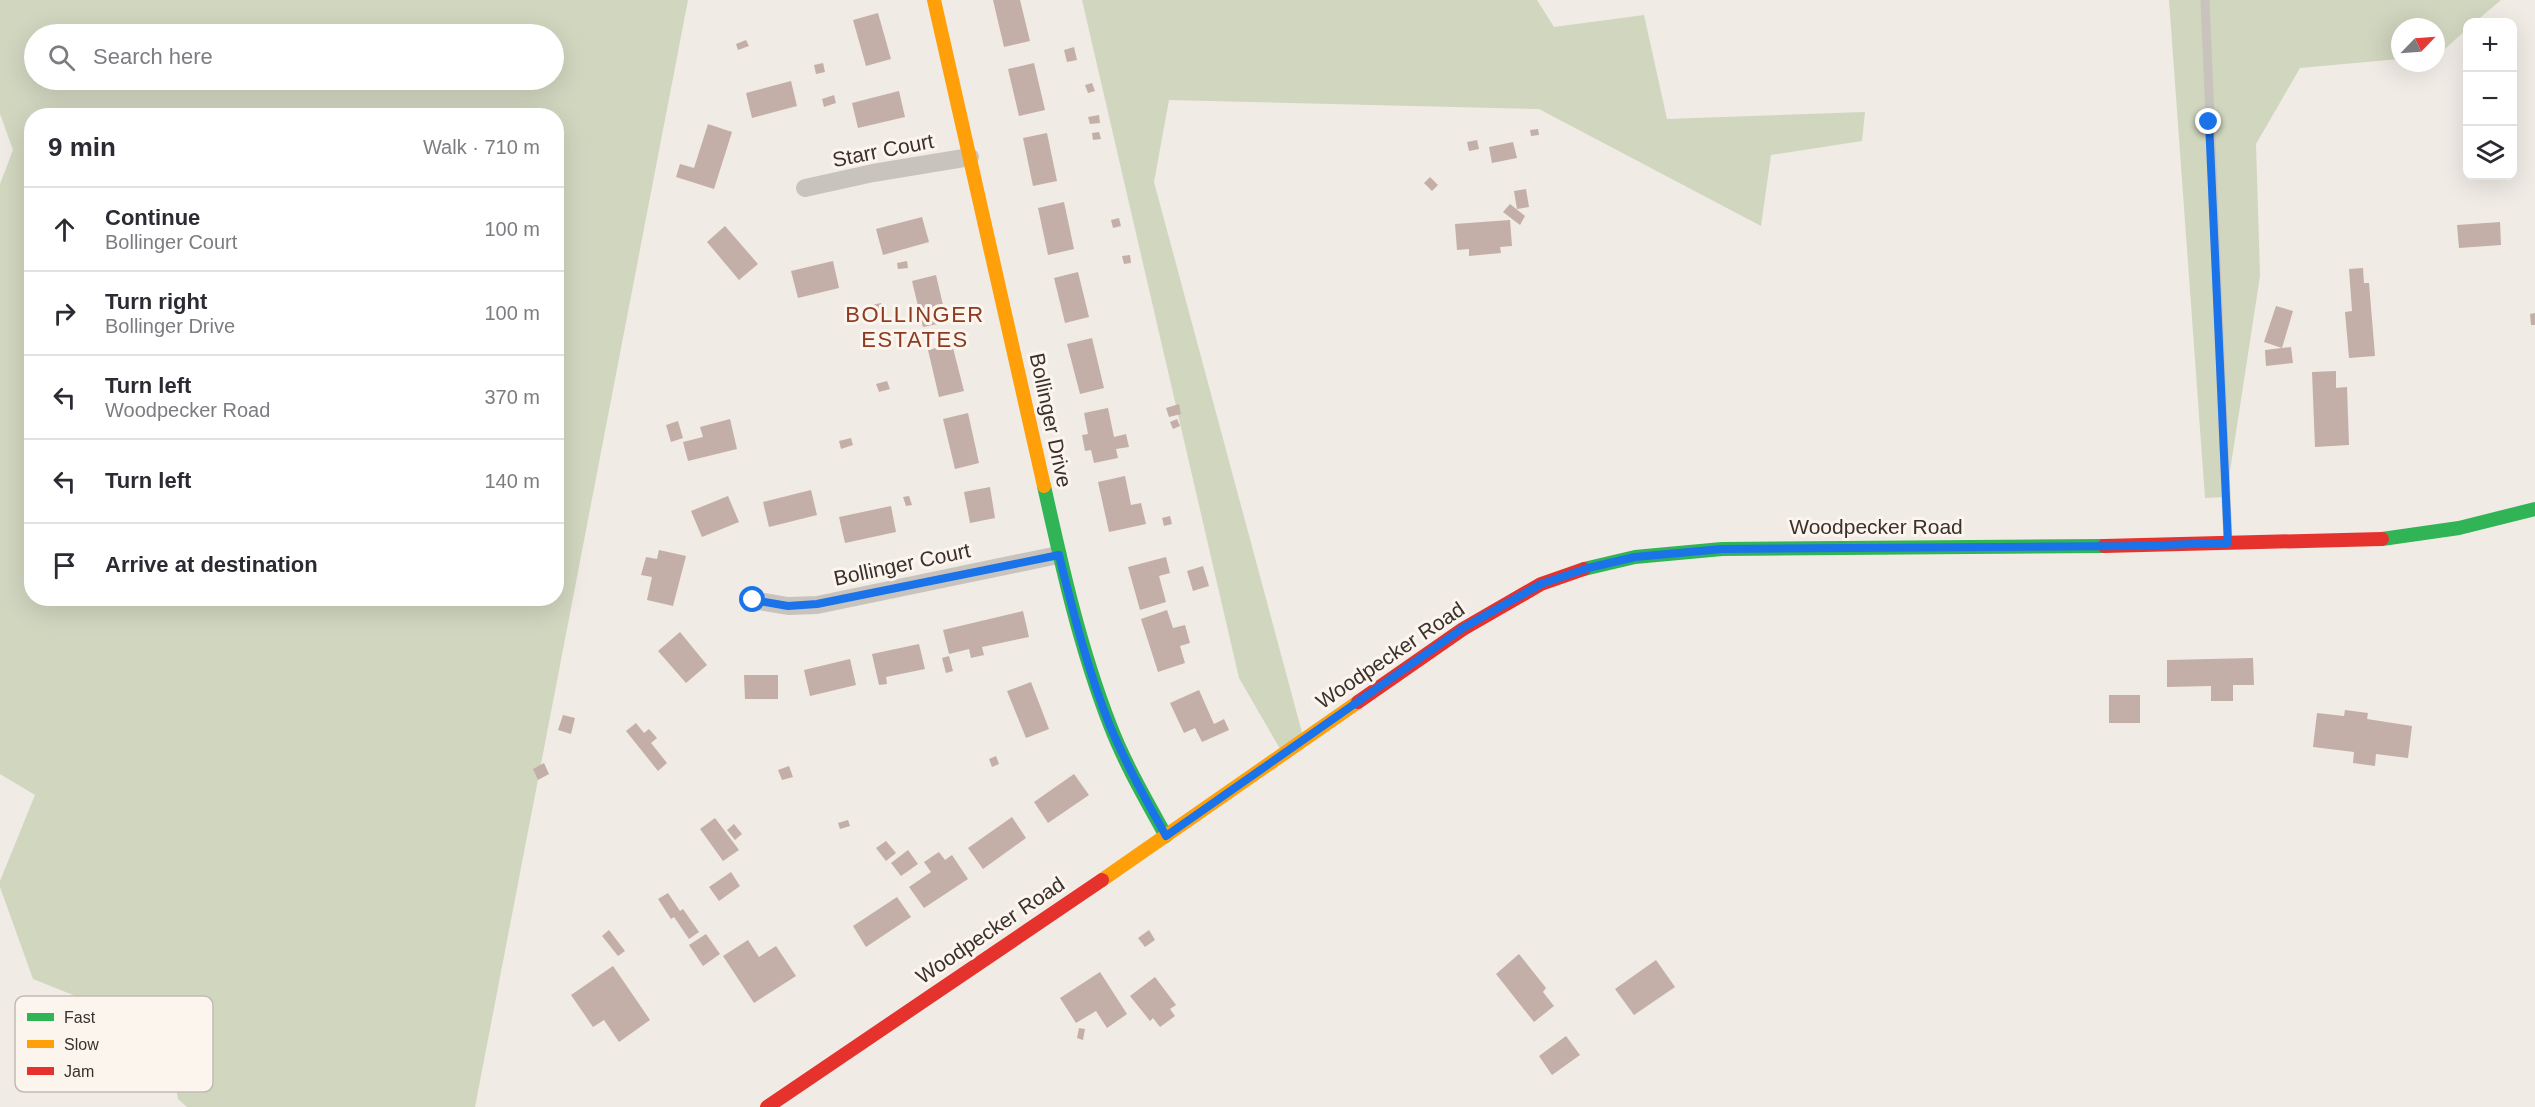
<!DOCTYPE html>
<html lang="en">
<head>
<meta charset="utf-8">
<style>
	:root { --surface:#fff; --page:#f2f2f3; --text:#2b2b33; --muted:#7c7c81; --line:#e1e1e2 }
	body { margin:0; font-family:Helvetica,sans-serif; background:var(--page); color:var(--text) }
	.controls { position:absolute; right:18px; top:18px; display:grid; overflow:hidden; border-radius:12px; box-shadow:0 6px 24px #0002 }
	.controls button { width:54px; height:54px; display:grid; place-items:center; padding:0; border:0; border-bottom:2px solid var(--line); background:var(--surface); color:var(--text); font:30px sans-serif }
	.compass { position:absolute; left:2391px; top:18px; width:54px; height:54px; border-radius:50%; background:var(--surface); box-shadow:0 6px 24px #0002; rotate:65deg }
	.stop { position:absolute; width:18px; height:18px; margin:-14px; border:4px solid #1a73e8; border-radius:50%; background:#fff }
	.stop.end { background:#1a73e8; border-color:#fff; box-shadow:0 2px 6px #0008 }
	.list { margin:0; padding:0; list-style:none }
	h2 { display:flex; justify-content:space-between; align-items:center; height:78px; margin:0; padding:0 24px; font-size:26px }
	h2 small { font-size:20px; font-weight:400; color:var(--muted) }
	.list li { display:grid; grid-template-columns:39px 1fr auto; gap:18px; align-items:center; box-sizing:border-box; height:84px; padding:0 24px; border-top:2px solid var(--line) }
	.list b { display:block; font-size:22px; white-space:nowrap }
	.list p { margin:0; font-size:20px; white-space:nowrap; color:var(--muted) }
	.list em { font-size:20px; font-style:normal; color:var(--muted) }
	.icon { flex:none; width:33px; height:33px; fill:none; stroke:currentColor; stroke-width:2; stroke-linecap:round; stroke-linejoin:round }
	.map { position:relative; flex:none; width:2535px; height:1107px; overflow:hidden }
	.search { position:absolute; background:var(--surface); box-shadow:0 6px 24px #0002; left:24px; top:24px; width:540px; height:66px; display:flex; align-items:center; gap:15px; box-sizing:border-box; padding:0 21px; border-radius:33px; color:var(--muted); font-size:22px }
	.panel { position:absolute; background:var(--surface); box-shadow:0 6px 24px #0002; left:24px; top:108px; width:540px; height:498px; border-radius:24px }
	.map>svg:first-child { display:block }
	.green { fill:#d1d6bf; fill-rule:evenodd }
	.building { fill:#c3afa7 }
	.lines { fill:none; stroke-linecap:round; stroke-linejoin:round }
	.lane { stroke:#c9c3be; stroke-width:9 }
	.street { stroke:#c9c3be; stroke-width:18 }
	.fast { stroke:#30b455; stroke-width:14 }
	.slow { stroke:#ff9f0a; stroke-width:14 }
	.jam { stroke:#e5322d; stroke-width:14 }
	.route { stroke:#1a73e8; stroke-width:8 }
	.labels { text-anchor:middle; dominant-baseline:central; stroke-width:6; stroke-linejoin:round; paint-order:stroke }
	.street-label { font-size:21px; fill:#3b302b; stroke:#fbf5ee }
	.neighbourhood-label { font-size:22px; letter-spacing:1.5px; fill:#8c3b22; stroke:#fbf5ee }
	.key { fill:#fbf5ee; stroke:#c1bab4; stroke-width:1.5 }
	.key-label { font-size:16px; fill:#3b302b }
</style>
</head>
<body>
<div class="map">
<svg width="2535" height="1107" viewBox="0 0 2535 1107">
	<rect width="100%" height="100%" fill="#f0ebe5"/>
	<g class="green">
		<path d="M 0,0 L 688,0 L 475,1107 L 187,1107 L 178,1099 L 166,1032 L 33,979 L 0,887 L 0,881 L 35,795 L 0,774 L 0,184 L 13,150 L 0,114 ZM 34,34 L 554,34 L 554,80 L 34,80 ZM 32,116 L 556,116 L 556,598 L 32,598 Z"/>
		<polygon points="1082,0 1537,0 1554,27 1644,15 1667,119 1865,112 1862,141 1771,155 1761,226 1539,109 1169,100 1154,182 1304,740 1283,754 1239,678"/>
		<polygon points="2169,0 2501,0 2475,22 2468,22 2467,29 2437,56 2436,27 2400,27 2400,59 2300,68 2256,144 2260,276 2226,497 2205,498"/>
	</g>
	<g class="building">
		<polygon points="993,0 1020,0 1030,41 1004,47"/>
		<polygon points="878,13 891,59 866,66 853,20"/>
		<polygon points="746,40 749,46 738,50 736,44"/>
		<polygon points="1074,47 1077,60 1067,62 1064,50"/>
		<polygon points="823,63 825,72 816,74 814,65"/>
		<polygon points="1034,63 1045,110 1019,116 1008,69"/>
		<polygon points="791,81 797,106 752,118 746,93"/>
		<polygon points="1092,83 1095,91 1088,93 1085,85"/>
		<polygon points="899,91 905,117 858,128 852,103"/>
		<polygon points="834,95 836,103 824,107 822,99"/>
		<polygon points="1099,115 1100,123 1090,124 1088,117"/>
		<polygon points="708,124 732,132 714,189 676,177 680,164 694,168"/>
		<polygon points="1538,129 1539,135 1531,136 1530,130"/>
		<polygon points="1099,132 1101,139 1093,140 1092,133"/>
		<polygon points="1047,133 1057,181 1033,186 1023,138"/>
		<polygon points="1477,140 1479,149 1469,151 1467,142"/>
		<polygon points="1513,142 1517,158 1492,163 1489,147"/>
		<polygon points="1430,177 1438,185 1432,191 1424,183"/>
		<polygon points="1526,189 1529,207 1517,209 1514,191"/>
		<polygon points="1064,202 1074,249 1048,255 1038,208"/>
		<polygon points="1510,204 1525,216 1520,225 1503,212"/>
		<polygon points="922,217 929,242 883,255 876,229"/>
		<polygon points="1119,218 1121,226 1113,228 1111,220"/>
		<polygon points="1510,220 1512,246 1500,247 1501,253 1469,256 1469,249 1457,250 1455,224"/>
		<polygon points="2500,222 2501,245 2459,248 2457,225"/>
		<polygon points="725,226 758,264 739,280 707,242"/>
		<polygon points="1130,255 1131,263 1124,264 1122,256"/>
		<polygon points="833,261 839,288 798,298 791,271"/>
		<polygon points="907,261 908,268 898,269 897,263"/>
		<polygon points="2363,268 2364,283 2369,283 2375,356 2349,358 2345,312 2352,311 2349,269"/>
		<polygon points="1078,272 1089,317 1065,323 1054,278"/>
		<polygon points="936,275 947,322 923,327 912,281"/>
		<polygon points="881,303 882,312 873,314 872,305"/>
		<polygon points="2276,306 2293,311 2282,348 2264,342"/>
		<polygon points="2535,313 2535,325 2531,325 2530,314"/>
		<polygon points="1092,338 1104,388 1080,394 1067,344"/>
		<polygon points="952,344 964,391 939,397 928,350"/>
		<polygon points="2291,347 2293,363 2266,366 2265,350"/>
		<polygon points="2336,371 2336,388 2347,387 2349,445 2315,447 2312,372"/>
		<polygon points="887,381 890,389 879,392 876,384"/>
		<polygon points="1179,404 1181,414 1169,417 1166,408"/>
		<polygon points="1108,408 1114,437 1126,434 1129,447 1116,449 1118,458 1094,463 1091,450 1085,451 1082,435 1088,434 1084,413"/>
		<polygon points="968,413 979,463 955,469 943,419"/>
		<polygon points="730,419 737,449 688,461 683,442 703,437 700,427"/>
		<polygon points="1177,419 1180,426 1173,429 1170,422"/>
		<polygon points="678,421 683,438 671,442 666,425"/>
		<polygon points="851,438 853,445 841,449 839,441"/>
		<polygon points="1125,476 1131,505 1141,503 1146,524 1109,532 1098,482"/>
		<polygon points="990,487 995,518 970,523 964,492"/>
		<polygon points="811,490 817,515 769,527 763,502"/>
		<polygon points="728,496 739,522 702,537 691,511"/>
		<polygon points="909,496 912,505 906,506 903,497"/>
		<polygon points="891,506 896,532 845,543 839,517"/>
		<polygon points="1170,516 1172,524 1164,526 1162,518"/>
		<polygon points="659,550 686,556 673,606 647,600 652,577 641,575 646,557 657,559"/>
		<polygon points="1166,557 1170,573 1159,576 1166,602 1140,610 1128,567"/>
		<polygon points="1203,566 1209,586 1193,591 1187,571"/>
		<polygon points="1167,610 1173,628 1185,625 1190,643 1180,646 1185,663 1158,672 1141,619"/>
		<polygon points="1023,611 1029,637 982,647 984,655 971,658 969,649 949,654 943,630"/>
		<polygon points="680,632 707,665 686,683 658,651"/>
		<polygon points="919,644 925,669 886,677 887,684 879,685 872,654"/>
		<polygon points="949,656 953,671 946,673 942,658"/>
		<polygon points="2253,658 2254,685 2233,685 2233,701 2211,701 2211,686 2167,687 2167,660"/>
		<polygon points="850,659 856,685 810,696 804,670"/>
		<polygon points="744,675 778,675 778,699 745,699"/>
		<polygon points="1031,682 1049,729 1026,738 1007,691"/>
		<polygon points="1199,690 1214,724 1224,719 1229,730 1202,742 1195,728 1184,733 1170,703"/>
		<rect x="2109" y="695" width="31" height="28"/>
		<polygon points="2345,710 2368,713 2367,719 2412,726 2408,758 2376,754 2375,766 2353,763 2354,752 2313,747 2317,713 2344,716"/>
		<polygon points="563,715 575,718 571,734 558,730"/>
		<polygon points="636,723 644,733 649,729 657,738 651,743 667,763 658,771 626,731"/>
		<polygon points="996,756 999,764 992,767 989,759"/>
		<polygon points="544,763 549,774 538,780 533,769"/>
		<polygon points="789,766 793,777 782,780 778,770"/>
		<polygon points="1074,774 1089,795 1048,823 1034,802"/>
		<polygon points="1012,817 1026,838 983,869 968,848"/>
		<polygon points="715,818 739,850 723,861 700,829"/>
		<polygon points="848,820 850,826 840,829 838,823"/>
		<polygon points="734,824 742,834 735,840 727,830"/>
		<polygon points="886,841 896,853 886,861 876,848"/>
		<polygon points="908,850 918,864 901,876 891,863"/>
		<polygon points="939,852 945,860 952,855 968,879 924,908 909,887 931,872 924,862"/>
		<polygon points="731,872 740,886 719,901 709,887"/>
		<polygon points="668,893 680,911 683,909 699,932 689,939 674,917 671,919 658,899"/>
		<polygon points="897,897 911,917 866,947 853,926"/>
		<polygon points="609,930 625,951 618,956 602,936"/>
		<polygon points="1149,930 1155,940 1145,947 1138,938"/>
		<polygon points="706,934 720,954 703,966 689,945"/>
		<polygon points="748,940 759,957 776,946 796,976 754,1003 723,956"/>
		<polygon points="1519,954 1546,988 1543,992 1554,1006 1534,1022 1496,974"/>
		<polygon points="1656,960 1675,987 1634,1015 1615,989"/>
		<polygon points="613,966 650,1020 619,1042 604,1020 593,1027 571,995"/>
		<polygon points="1100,972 1127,1014 1107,1028 1096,1011 1076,1023 1060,998"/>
		<polygon points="1155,977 1176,1005 1170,1009 1175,1016 1160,1027 1153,1018 1150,1021 1130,996"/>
		<polygon points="1079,1028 1085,1029 1083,1040 1077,1038"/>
		<polygon points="1566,1036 1580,1055 1552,1075 1539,1056"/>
	</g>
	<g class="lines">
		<polyline class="lane" points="2205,0 2228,543"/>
		<g class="street">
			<polyline points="805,188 873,173 970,157"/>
			<polyline points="753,600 788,606 817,605 1058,555"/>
		</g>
		<g class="fast">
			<path d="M 1044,486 C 1062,567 1080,648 1110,725 C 1125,764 1146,800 1166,836"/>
			<polyline points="2382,539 2459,528 2535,509"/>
			<polyline points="1584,569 1635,557 1722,549 2104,546"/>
		</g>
		<g class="slow">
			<polyline points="934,0 1044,486"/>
			<polyline points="1102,880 1358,702"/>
		</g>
		<g class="jam">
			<polyline points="2104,546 2382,539"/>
			<polyline points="1358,702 1463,629 1541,584 1584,569"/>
			<polyline points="767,1107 1102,880"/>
		</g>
	</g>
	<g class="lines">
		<path class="route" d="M 753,600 L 788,606 L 817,604 L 1059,555 C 1073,612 1088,671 1110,726 C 1126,764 1146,800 1166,836 L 1463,628 L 1541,584 L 1588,568 L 1635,557 L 1722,549 L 2129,546 L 2228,543 L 2209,122"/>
	</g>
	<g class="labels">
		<g class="street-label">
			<text transform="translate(883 150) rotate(-11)">Starr Court</text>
			<text transform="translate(1051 420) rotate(78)">Bollinger Drive</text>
			<text x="1876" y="526">Woodpecker Road</text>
			<text transform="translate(902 564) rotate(-12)">Bollinger Court</text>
			<text transform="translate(1390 655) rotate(-34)">Woodpecker Road</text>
			<text transform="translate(990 930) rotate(-34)">Woodpecker Road</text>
		</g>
		<g class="neighbourhood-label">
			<text x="915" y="314">BOLLINGER<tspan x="915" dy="25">ESTATES</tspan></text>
		</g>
	</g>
	<rect x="15" y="996" width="198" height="96" rx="9" class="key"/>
	<rect x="27" y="1013" width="27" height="8" fill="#30b455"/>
	<rect x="27" y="1040" width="27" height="8" fill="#ff9f0a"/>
	<rect x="27" y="1067" width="27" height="8" fill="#e5322d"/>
	<g class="key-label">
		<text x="64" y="1023">Fast</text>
		<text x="64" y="1050">Slow</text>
		<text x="64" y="1077">Jam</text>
	</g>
</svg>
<div class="controls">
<button>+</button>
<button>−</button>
<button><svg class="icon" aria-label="layers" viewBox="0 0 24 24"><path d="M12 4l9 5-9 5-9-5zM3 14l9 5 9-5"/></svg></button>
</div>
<svg class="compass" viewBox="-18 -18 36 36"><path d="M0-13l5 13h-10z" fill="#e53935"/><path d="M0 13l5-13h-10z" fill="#7c7c81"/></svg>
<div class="stop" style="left:753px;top:600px"></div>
<div class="stop end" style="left:2209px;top:122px"></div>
<div class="search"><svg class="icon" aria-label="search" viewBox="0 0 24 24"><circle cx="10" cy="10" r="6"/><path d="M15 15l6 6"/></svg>Search here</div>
<section class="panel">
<h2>9 min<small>Walk · 710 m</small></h2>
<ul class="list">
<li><svg class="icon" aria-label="ahead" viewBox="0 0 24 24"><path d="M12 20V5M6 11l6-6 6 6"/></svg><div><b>Continue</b><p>Bollinger Court</p></div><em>100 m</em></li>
<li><svg class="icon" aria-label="right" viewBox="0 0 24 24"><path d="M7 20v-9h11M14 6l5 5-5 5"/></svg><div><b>Turn right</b><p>Bollinger Drive</p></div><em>100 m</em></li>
<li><svg class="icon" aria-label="left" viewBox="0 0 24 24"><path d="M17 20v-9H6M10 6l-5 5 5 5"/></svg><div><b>Turn left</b><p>Woodpecker Road</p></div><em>370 m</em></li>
<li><svg class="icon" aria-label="left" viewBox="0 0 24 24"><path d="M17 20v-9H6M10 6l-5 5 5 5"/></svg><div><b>Turn left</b></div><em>140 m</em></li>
<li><svg class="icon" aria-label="arrive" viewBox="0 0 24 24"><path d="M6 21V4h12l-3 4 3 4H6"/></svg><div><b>Arrive at destination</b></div></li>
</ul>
</section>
</div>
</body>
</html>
